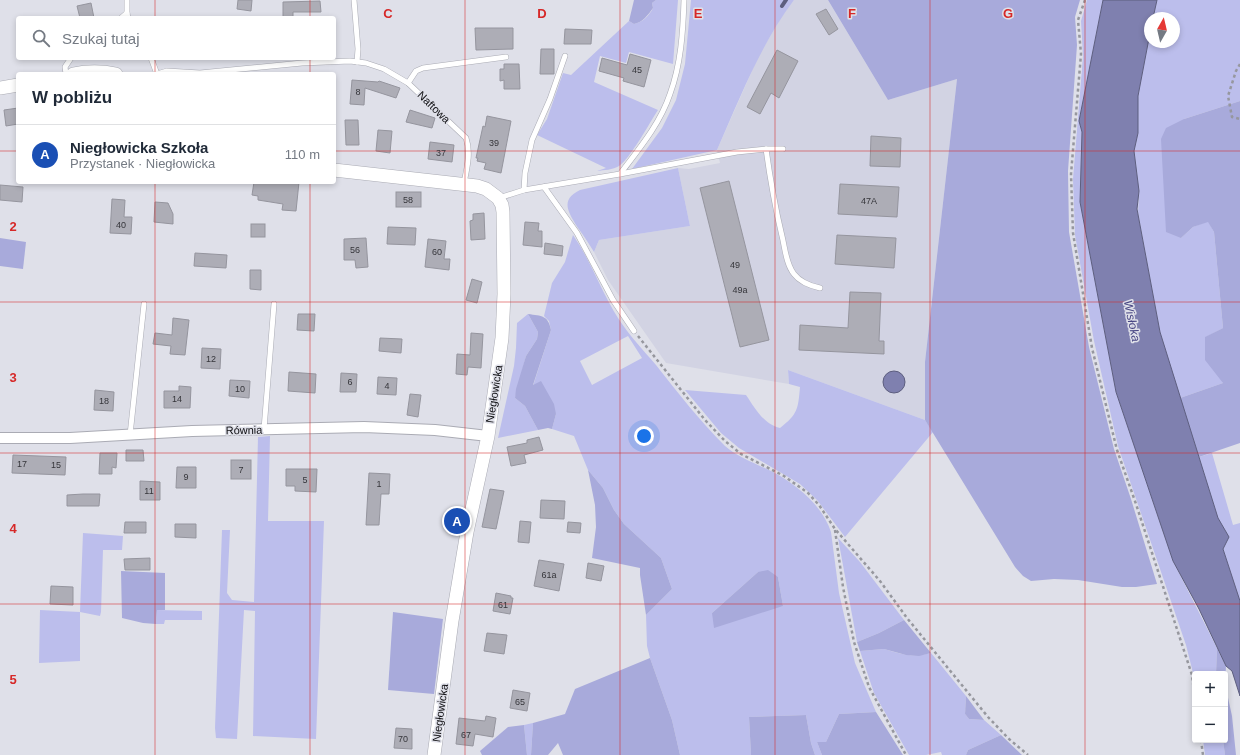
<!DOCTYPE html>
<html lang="pl">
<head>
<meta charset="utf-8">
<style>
	:root { --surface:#fff; --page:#f6f6f7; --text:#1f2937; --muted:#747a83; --line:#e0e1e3; --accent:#1a73e8 }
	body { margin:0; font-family:Helvetica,sans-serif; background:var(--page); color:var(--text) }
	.controls { position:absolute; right:12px; bottom:12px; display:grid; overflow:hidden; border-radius:4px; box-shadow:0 2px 6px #0003 }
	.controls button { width:36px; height:36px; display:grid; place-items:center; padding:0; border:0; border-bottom:1px solid var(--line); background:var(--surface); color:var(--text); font:20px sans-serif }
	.compass { position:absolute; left:1144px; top:12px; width:36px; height:36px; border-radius:50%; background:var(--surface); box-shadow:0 2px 6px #0003; rotate:8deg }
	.you { position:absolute; left:644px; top:436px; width:14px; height:14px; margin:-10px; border:3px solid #fff; border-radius:50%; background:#1a73e8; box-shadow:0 0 0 6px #1a73e833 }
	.badge { display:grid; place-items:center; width:26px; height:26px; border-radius:50%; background:var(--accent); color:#fff; font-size:13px; font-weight:700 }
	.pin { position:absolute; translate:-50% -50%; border:2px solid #fff; box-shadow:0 1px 4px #0006 }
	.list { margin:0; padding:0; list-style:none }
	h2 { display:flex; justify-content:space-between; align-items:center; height:52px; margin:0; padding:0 16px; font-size:17px }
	h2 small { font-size:13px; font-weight:400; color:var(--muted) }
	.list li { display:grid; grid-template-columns:26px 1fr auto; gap:12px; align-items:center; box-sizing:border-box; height:60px; padding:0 16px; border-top:1px solid var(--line) }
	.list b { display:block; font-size:15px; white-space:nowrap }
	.list p { margin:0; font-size:13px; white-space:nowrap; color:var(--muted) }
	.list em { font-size:13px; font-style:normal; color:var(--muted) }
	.icon { flex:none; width:22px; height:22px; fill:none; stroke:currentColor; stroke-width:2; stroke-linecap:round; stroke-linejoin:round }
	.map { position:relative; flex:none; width:1240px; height:755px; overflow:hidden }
	.search { position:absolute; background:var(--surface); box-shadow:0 2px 6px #0003; left:16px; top:16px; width:320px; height:44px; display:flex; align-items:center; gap:10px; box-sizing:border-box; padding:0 14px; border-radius:4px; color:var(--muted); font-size:15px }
	.panel { position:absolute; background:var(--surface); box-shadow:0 2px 6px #0003; left:16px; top:72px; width:320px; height:112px; border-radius:4px }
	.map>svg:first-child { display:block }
	.built { fill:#d2d3e3 }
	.green { fill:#bcbeec; fill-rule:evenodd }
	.forest { fill:#a8aadb }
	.water { fill:#7f80af; stroke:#5d5e7f }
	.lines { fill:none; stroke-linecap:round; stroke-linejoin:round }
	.stream { stroke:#5d5e7f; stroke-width:4 }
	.building { fill:#adadb6; stroke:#95959e }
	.service-casing { stroke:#aaabb4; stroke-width:6 }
	.minor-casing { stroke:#aaabb4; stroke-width:12 }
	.tertiary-casing { stroke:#aaabb4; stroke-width:14 }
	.path { stroke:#96979e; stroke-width:2.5; stroke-dasharray:3 3; stroke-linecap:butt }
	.service { stroke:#fff; stroke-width:5 }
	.minor { stroke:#fff; stroke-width:10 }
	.tertiary { stroke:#fff; stroke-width:13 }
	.grid { fill:none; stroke:#d62828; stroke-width:1; stroke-opacity:0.55 }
	.labels { text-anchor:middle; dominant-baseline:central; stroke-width:3; stroke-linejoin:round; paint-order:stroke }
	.number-label { font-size:9px; fill:#35353a }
	.street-label { font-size:11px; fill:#0d0d10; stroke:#dfe0e9 }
	.water-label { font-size:12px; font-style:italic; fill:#464482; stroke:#dfe0e9 }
	.grid-label { font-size:13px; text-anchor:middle; font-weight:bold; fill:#d62828; stroke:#dfe0e9; stroke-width:3; stroke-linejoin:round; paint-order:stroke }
</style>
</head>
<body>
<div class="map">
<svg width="1240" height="755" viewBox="0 0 1240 755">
	<rect width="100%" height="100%" fill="#dfe0e9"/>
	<polygon class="built" points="794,0 828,0 888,100 957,79 925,362 925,420 788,370 789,384 666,363 608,280 594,252 599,240 690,226 678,168 689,169 720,163 717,150 759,55 785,11"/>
	<g class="green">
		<path d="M 656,0 L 678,0 L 673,64 L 629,52 L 626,63 L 600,56 L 594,82 L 658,110 C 650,122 630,159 619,166 C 613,170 604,170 597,171 L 606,168 L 537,135 L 547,119 L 563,73 L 571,75 L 629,21 L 634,24 C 643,22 649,16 653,8 L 652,3 Z"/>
		<path d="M 691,0 L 794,0 C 760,45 740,98 717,150 L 632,169 L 662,128 L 676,100 L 685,64 Z"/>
		<polygon points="1087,0 1103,0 1079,121 1082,132 1080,202 1116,392 1173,561 1217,648 1216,674 1195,674 1195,681 1186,645 1118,446 1094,341 1075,235 1073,179 1083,56 1081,21"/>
		<polygon points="1157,0 1240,0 1240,101 1184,119 1181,238 1193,227 1208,221 1214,232 1223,328 1206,337 1223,383 1180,398 1160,332 1138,213 1139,191 1134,151 1138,133 1138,96 1150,33 1150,42 1174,42 1174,18 1153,18"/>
		<path d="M 678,168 L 690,226 L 599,240 L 594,252 C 589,244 584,236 578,228 C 569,213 559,200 580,190 Z"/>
		<path d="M 573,235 C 591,261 601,291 618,318 C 629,335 643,350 656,365 C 678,393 700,421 725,446 C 739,458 757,464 773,472 C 797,485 822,505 831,532 L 839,593 L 855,663 L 876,712 L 839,714 L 826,742 L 817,742 L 822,755 L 815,755 L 811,743 L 806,715 L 749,717 L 751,755 L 680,755 L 672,720 L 650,658 L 647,646 L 646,615 L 672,589 L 661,558 L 624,524 L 614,510 L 603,488 L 588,470 L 574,436 L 552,429 L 556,414 L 533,386 L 551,330 L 549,321 L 544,316 L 552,283 L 565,262 ZM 628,336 L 642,358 L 592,385 L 580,361 ZM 758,572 L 778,577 L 783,606 L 712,613 Z"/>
		<polygon points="528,314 538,332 537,339 526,356 515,398 525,406 538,430 498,438 514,366 516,348 517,323"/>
		<path d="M 788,370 L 925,420 L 933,432 L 845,537 L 817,500 L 800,484 L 739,448 L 721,433 L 685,390 L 746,395 C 755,408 763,424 780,428 C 798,414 798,409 800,387 L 789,384 Z"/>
		<polygon points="270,436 268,521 324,521 316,739 253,736 255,611 244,610 237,739 216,738 215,728 222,530 230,530 227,593 232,600 254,602 258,437"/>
		<polygon points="1212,453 1233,525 1240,523 1240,601 1223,549 1229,537 1218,518 1199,457"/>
		<polygon points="83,533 123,536 122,550 103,550 101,612 100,616 80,612 80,661 39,663 40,610 80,612"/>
		<polygon points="838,538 860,562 904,620 879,633 857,642"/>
		<polygon points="157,610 202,611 202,620 165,620 164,624 156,624"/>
		<path d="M 884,649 C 902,654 911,658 931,653 L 966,696 L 965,714 L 969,719 L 984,720 L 1001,735 L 968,750 L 966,755 L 942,755 L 941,752 L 926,755 L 909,755 L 874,693 L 860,651 Z"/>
		<polygon points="533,723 531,755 527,755 524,725"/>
		<polygon points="1203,740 1223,740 1225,755 1205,755"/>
	</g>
	<g class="forest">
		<path d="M 634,0 L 656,0 L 652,3 L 653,8 C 648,15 643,22 634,24 L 629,21 Z"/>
		<polygon points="828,0 1080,0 1075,17 1077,45 1068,171 1069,232 1089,347 1114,449 1131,499 1157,584 1136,587 1122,587 1078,580 1054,579 1031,581 1023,576 1015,567 996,536 925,420 925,362 957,79 888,100"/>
		<polygon points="1240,101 1240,443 1199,457 1180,398 1223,383 1205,360 1205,337 1223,328 1214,232 1208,222 1193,227 1181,238 1166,232 1161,139 1166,128 1184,119"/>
		<polygon points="0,238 26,242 23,269 0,266"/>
		<path d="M 528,314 C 542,316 548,315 551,330 L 533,385 L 541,381 L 554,404 L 556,414 L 552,429 L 548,428 L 538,430 L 525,406 L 515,398 L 516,389 L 526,356 L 537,339 L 538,332 Z"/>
		<polygon points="588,470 603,488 614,510 624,524 661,558 672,589 646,615 640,575 640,568 592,558 596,527 595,505"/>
		<polygon points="768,570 778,577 783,606 714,628 712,613 758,572"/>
		<polygon points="121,571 165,573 165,610 157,610 156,624 143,623 122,618"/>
		<polygon points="393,612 443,619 434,694 388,690"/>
		<polygon points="904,620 931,653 919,656 906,655 884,649 860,651 857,642 879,633"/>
		<polygon points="1217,648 1226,666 1225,684 1232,716 1236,755 1225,755 1223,740 1225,740 1225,674 1216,674"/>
		<polygon points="650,658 672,720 680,755 563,755 558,743 548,755 531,755 533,723 565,714 575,689"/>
		<polygon points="966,696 984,720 969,719 965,714"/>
		<polygon points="876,712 903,755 822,755 817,742 826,742 839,714"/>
		<polygon points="806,715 811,743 815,755 751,755 749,717"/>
		<polygon points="524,725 527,755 482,755 480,751 508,727"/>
		<polygon points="1001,735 1022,755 966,755 968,750"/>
	</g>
	<g class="water">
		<polygon points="1103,0 1157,0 1153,18 1150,18 1150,33 1138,96 1138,133 1134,151 1139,191 1137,209 1160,332 1218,518 1229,537 1223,549 1240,601 1240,696 1232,671 1226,666 1199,609 1173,561 1116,392 1080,202 1082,132 1079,121"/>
		<circle cx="894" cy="382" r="11"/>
	</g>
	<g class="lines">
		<polyline class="stream" points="782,6 786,0"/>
	</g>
	<g class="building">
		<polygon points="238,0 252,0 251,11 237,9"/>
		<polygon points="320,1 321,12 293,12 293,18 283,18 283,2"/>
		<polygon points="91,3 94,18 80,18 77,6"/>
		<polygon points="826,9 838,29 829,35 816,14"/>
		<polygon points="475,28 513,28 513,49 476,50"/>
		<polygon points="565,29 592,30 591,44 564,44"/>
		<polygon points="541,49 554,49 554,74 540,74"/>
		<polygon points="777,50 798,61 779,98 771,93 760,114 747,107"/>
		<polygon points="630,54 651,60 644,87 623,81 624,78 599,71 602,58 627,65"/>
		<polygon points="504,64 519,64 520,89 504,89 504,80 500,81 500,69 504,69"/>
		<polygon points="352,80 378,82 379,81 400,88 396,98 365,88 364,105 350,104"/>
		<polygon points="18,108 18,124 6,126 4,110"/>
		<polygon points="410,110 435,118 432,128 406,122"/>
		<polygon points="487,116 511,121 501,173 484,169 486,163 477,161 478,158 476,158 483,126 485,127"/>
		<polygon points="345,120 358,120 359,145 346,145"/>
		<polygon points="378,130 392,131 390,153 376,151"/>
		<polygon points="871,136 901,138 900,167 870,166"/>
		<polygon points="430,142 454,145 452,162 428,159"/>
		<polygon points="729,181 769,340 740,347 700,188"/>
		<polygon points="254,182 299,182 296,211 282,210 283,204 258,200 258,196 252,195"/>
		<polygon points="840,184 899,187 897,217 838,214"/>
		<polygon points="0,185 23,187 22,202 0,200"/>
		<rect x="396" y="192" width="25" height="15"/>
		<polygon points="112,199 125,200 124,217 132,217 131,234 110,233"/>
		<polygon points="155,202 168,203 173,214 173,224 154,222"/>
		<polygon points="484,213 485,239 471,240 470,221 473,220 473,214"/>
		<polygon points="525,222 539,223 538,231 542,231 542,247 523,245"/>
		<rect x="251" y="224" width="14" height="13"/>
		<polygon points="388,227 416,228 415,245 387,244"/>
		<polygon points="837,235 896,238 894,268 835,264"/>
		<polygon points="366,238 368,267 356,268 355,260 344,260 344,239"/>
		<polygon points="428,239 446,241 444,259 450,259 449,270 425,267"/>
		<polygon points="545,243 563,246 562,256 544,254"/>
		<polygon points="195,253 227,255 226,268 194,266"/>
		<polygon points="250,270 261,270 261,290 250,289"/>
		<polygon points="472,279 482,282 477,303 466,300"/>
		<polygon points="850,292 881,293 879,341 884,341 884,354 799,350 800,325 848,328"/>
		<polygon points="298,314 315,314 314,331 297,330"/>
		<polygon points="173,318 189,320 185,355 170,354 171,346 153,344 155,333 172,335"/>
		<polygon points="471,333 483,334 481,368 468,367 467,375 456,374 457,354 470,355"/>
		<polygon points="380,338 402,339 401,353 379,351"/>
		<polygon points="202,348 221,349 220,369 201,368"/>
		<polygon points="289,372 316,374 315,393 288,391"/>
		<polygon points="341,373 357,374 356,392 340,392"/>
		<polygon points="378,377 397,378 396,395 377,394"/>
		<polygon points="230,380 250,381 249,398 229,396"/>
		<polygon points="179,386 191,387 190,408 164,408 164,391 179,391"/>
		<polygon points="95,390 114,392 113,411 94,410"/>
		<polygon points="410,394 421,395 418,417 407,415"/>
		<polygon points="539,437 543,450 524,455 526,463 511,466 507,447 527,443 527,440"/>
		<polygon points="126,450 143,450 144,461 126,461"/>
		<polygon points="100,453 117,453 116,468 112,467 112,474 99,474"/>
		<polygon points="13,455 66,457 65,475 12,473"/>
		<rect x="231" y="460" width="20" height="19"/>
		<polygon points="177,467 196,467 196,488 176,488"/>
		<polygon points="286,469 317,469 316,492 295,491 295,486 286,486"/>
		<polygon points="369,473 390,474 389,494 381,494 379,525 366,525"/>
		<polygon points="140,481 160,482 160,500 140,500"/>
		<polygon points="490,489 504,491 496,529 482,527"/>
		<polygon points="83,494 100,494 99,506 67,506 67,495"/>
		<polygon points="541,500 565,501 564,519 540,518"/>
		<polygon points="520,521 531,522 529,543 518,542"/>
		<polygon points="125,522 146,522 146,533 124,533"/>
		<polygon points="568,522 581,523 580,533 567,532"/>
		<polygon points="175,524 196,524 196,538 175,537"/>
		<polygon points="150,558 150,570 125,570 124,559"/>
		<polygon points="539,560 564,564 559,591 534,586"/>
		<polygon points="588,563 604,566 601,581 586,578"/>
		<polygon points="51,586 73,587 73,605 50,604"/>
		<polygon points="496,593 511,596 511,598 513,598 510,614 493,611"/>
		<polygon points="487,633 507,635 504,654 484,651"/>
		<polygon points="513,690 530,693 527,711 510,708"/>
		<polygon points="486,716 496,718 493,737 475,734 473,746 456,744 459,718 485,721"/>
		<polygon points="396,728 412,729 412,749 394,748"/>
	</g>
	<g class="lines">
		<g class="service-casing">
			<g id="service">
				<polyline points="127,0 127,13 128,18"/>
				<polyline points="354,0 358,49 357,62"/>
				<polyline points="121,18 127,13"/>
				<polyline points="151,58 157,74"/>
				<polyline points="66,74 65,67 71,58"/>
				<path d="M 157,74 L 167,71 L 200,73 L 302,63 L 350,61 L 366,63 L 384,69 L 408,83 L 466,138 C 471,152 467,168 464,183"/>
				<polyline points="408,83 416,71 423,68 506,57"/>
				<path d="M 766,149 C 770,178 775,207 782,236 C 785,248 786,264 794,274 C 800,282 811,286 820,288"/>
				<polyline points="620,174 737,152 766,149 783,149"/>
				<polyline points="544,187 577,233 613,300 634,331"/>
				<polyline points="524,190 525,173 532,140 550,99 565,56"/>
				<path d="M 499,198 L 524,190 L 620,174 C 639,149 660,124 670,94 C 681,64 683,32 684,0"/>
				<polyline points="264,429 274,304"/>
				<polyline points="130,435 144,304"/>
			</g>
		</g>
		<g class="minor-casing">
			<polyline id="minor" points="0,438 70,438 192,431 364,427 435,430 488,436"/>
		</g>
		<g class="tertiary-casing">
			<g id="tertiary">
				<path d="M 73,74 C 87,71 102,71 116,74"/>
				<polyline points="0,88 18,85"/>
				<polyline points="334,170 477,186 486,189 498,198 502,205 503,212 504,294 502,338 488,436 467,532 452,621 434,755"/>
			</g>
		</g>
		<g class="path">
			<polyline points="1085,0 1078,20 1081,54 1071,174 1073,233 1092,348 1117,450 1136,504 1192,675 1195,699"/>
			<polyline points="1240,64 1236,71 1228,96 1232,117 1240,119"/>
			<polyline points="638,336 705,420 725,441 741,454 784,476 808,493 819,505 835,529 880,581 907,618 988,717 1009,739 1028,755"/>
			<polyline points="835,530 843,587 854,642 869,687 906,755"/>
			<polyline points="1201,740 1203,755"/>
		</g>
		<use href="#service" class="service"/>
		<use href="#minor" class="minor"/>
		<use href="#tertiary" class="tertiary"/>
	</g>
	<path class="grid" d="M 155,0 L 155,18M 310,0 L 310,18M 465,0 L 465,755M 620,0 L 620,755M 775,0 L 775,755M 930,0 L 930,755M 1085,0 L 1085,755M 155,58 L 155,74M 310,58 L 310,74M 0,151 L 18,151M 334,151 L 1240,151M 155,182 L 155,755M 310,182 L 310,755M 0,302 L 1240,302M 0,453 L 1240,453M 0,604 L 1240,604"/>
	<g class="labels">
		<g class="number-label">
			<text x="637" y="70">45</text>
			<text x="358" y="92">8</text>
			<text x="494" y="143">39</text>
			<text x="441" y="153">37</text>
			<text x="408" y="200">58</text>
			<text x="869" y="201">47A</text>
			<text x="121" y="225">40</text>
			<text x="355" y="250">56</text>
			<text x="437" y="252">60</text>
			<text x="735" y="265">49</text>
			<text x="740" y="290">49a</text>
			<text x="211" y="359">12</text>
			<text x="350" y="382">6</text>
			<text x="387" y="386">4</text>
			<text x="240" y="389">10</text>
			<text x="177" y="399">14</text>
			<text x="104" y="401">18</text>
			<text x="22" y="464">17</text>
			<text x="56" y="465">15</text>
			<text x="241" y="470">7</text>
			<text x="186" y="477">9</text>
			<text x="305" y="480">5</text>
			<text x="379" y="484">1</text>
			<text x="149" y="491">11</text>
			<text x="549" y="575">61a</text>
			<text x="503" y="605">61</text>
			<text x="520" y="702">65</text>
			<text x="466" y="735">67</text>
			<text x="403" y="739">70</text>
		</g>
		<g class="street-label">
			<text transform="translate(434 107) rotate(44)">Naftowa</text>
			<text transform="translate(494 394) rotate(-81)">Niegłowicka</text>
			<text transform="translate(244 430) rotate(-1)">Równia</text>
			<text transform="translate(440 713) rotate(-82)">Niegłowicka</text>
		</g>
		<g class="water-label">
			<text transform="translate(1132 321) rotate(78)">Wisłoka</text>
		</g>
	</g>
	<g class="grid-label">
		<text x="388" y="18">C</text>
		<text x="542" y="18">D</text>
		<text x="698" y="18">E</text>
		<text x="852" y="18">F</text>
		<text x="1008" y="18">G</text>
		<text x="13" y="231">2</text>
		<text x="13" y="382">3</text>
		<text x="13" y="533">4</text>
		<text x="13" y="684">5</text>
	</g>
</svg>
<div class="controls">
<button>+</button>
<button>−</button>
</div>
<svg class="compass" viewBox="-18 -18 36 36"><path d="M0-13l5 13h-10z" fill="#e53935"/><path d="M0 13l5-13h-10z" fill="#747a83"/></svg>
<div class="you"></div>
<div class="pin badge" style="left:457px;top:521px;background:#1a4fb4">A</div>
<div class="search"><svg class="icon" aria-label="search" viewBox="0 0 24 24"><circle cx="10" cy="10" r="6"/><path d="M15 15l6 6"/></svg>Szukaj tutaj</div>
<section class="panel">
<h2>W pobliżu<small></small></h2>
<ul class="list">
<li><span class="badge" style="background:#1a4fb4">A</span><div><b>Niegłowicka Szkoła</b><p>Przystanek · Niegłowicka</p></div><em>110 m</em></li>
</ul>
</section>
</div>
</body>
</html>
